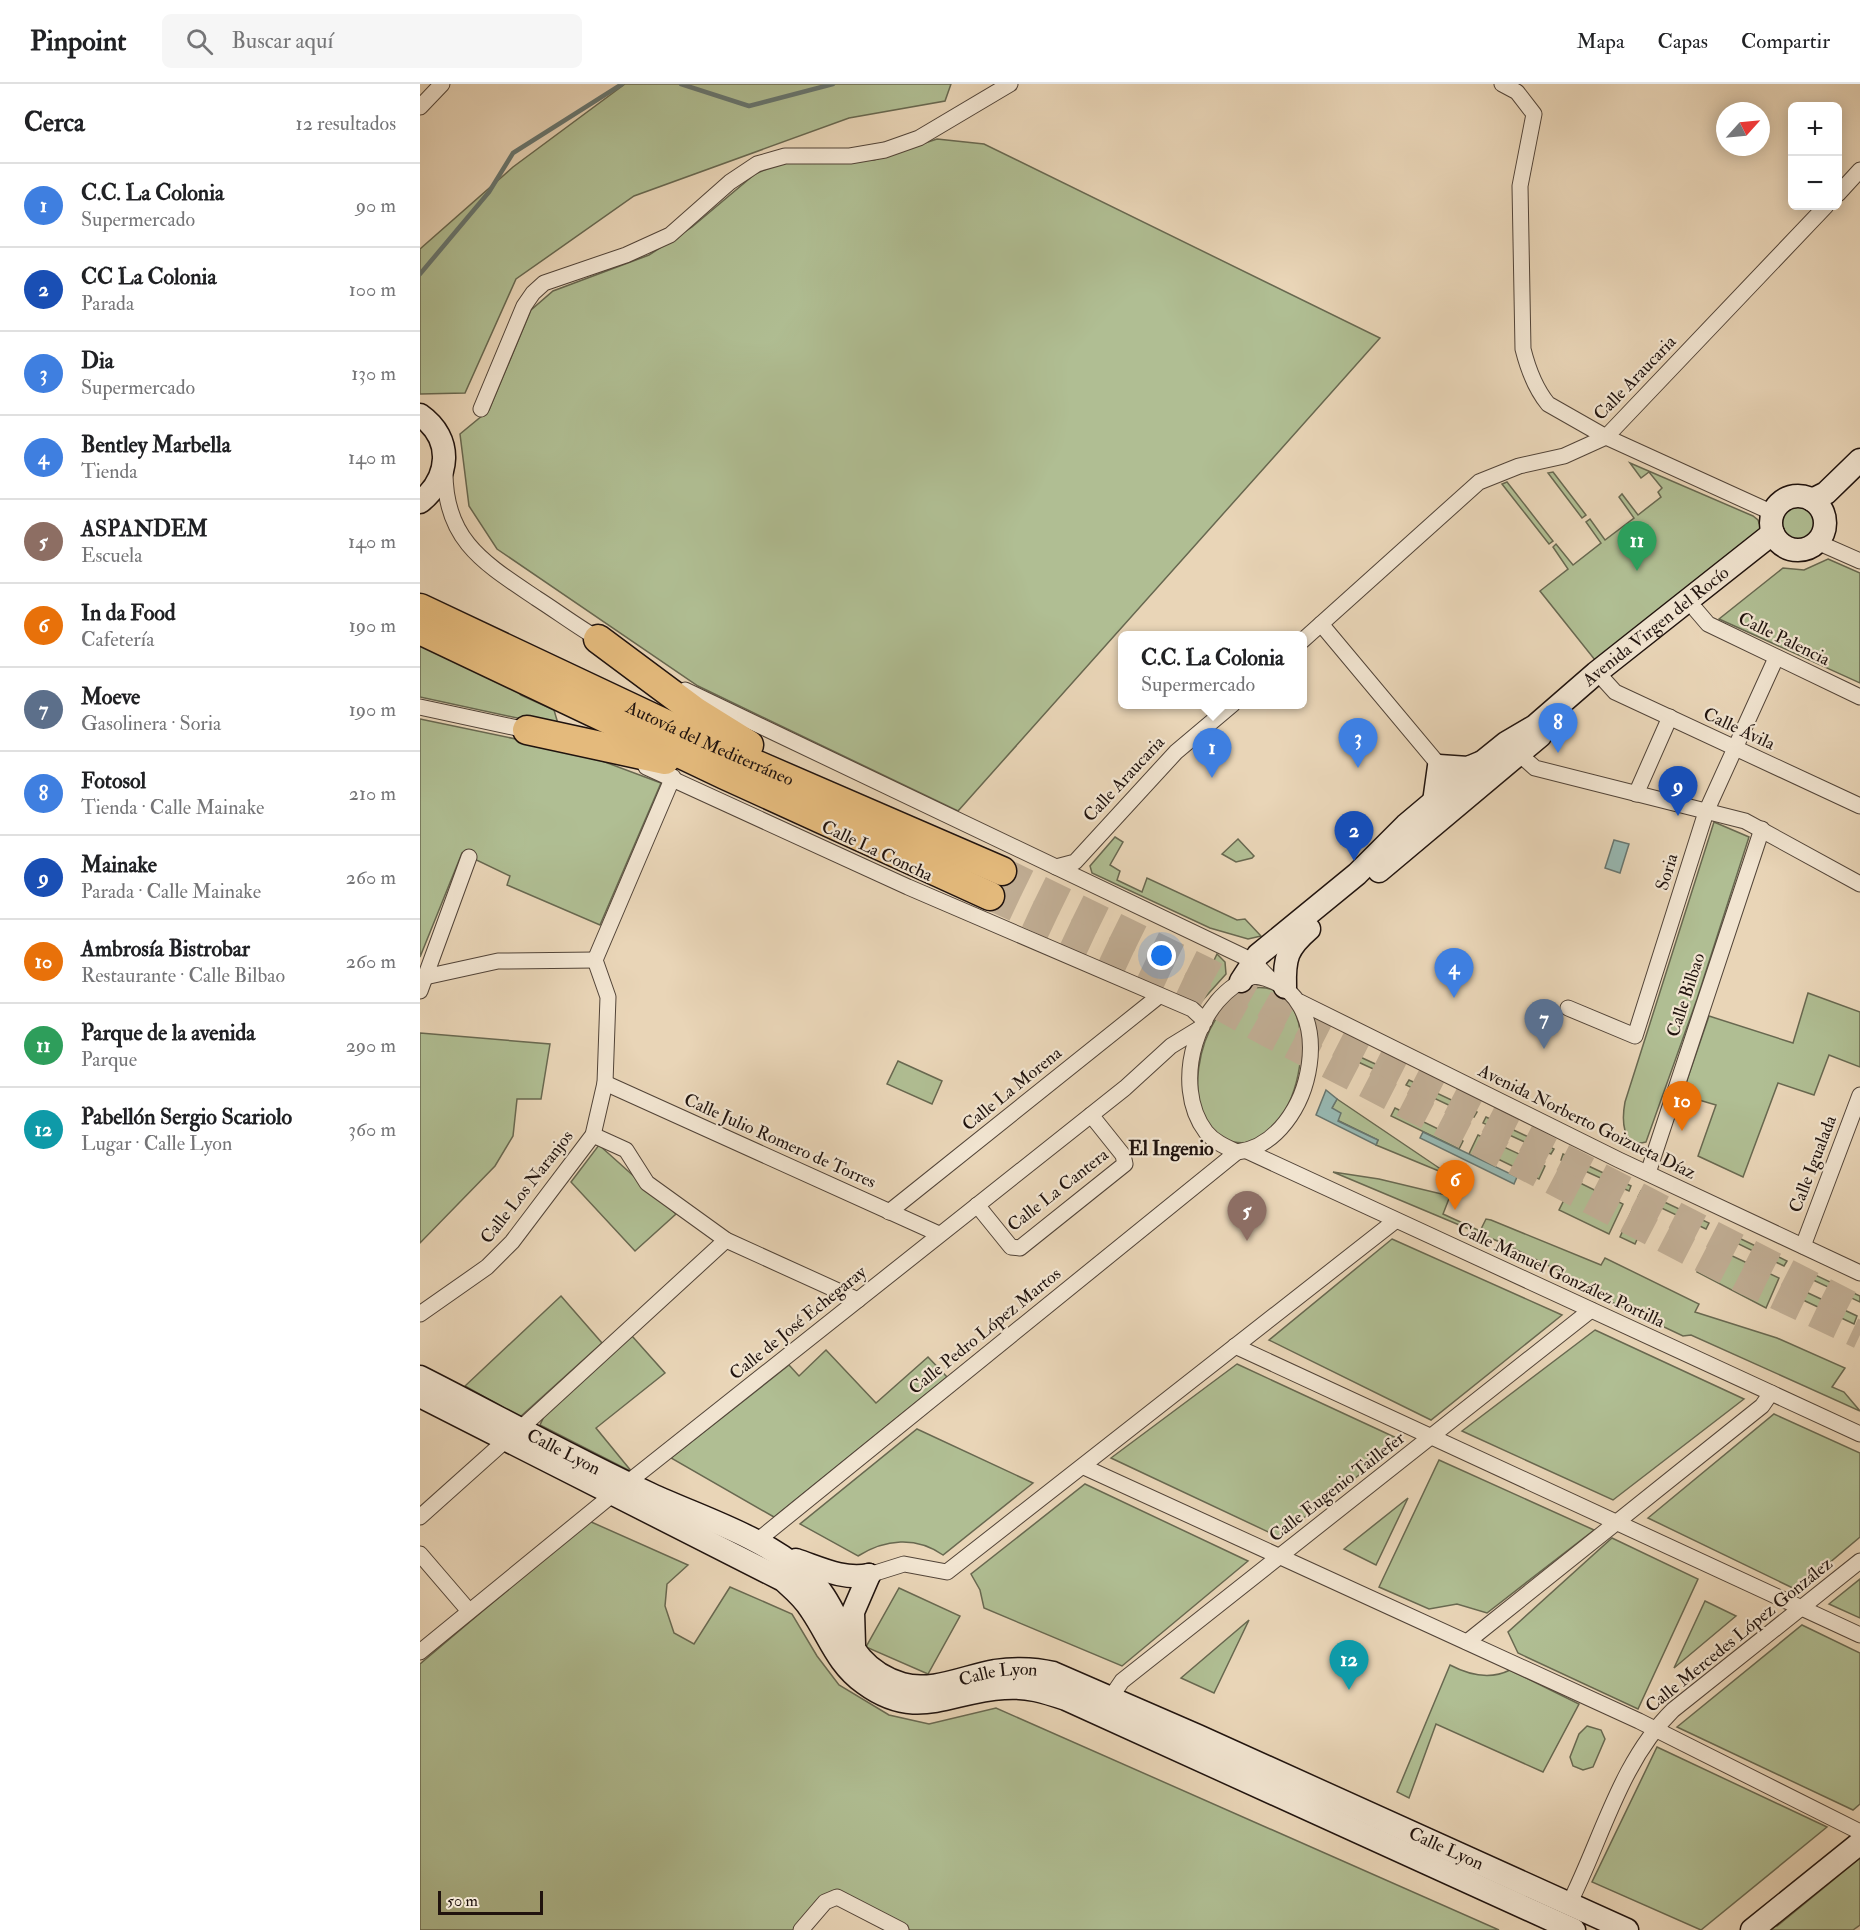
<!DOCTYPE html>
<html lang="es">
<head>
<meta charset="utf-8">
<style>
	:root { --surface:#fff; --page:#f6f6f6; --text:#202124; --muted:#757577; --line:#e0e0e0; --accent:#8f2418 }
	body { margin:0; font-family:"IM FELL Double Pica",serif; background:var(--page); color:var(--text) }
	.controls { position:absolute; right:18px; top:18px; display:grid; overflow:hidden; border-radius:9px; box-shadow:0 3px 15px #0003 }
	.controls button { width:54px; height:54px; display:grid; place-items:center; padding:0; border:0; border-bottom:2px solid var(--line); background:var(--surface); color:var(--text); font:30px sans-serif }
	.compass { position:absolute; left:1296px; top:18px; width:54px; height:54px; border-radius:50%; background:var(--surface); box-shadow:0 3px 15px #0003; rotate:63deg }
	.scale { position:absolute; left:18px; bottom:15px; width:105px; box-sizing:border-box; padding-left:6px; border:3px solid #20130e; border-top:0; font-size:16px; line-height:21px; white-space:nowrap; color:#20130e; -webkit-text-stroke:4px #f1e4d0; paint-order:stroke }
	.you { position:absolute; left:742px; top:872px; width:21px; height:21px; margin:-15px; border:4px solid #fff; border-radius:50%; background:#1a73e8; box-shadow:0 0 0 9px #1a73e833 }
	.badge { display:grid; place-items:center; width:39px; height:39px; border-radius:50%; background:var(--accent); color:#fff; font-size:20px; font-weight:700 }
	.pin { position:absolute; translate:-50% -50px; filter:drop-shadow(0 2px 3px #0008) }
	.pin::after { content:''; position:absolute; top:32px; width:21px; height:18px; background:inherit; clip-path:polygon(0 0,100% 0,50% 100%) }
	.popup { position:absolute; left:698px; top:547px; width:189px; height:78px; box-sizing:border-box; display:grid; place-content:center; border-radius:9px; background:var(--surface); filter:drop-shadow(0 2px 4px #0005); font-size:20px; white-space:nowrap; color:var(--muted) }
	.popup b { font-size:22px; color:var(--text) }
	.popup::after { content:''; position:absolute; left:50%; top:100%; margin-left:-12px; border:12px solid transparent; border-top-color:var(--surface) }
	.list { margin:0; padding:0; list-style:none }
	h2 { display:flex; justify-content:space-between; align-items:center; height:78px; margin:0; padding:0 24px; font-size:26px }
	h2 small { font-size:20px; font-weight:400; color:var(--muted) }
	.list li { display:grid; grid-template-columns:39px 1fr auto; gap:18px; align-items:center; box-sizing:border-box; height:84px; padding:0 24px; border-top:2px solid var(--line) }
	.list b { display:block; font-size:22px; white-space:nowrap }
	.list p { margin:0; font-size:20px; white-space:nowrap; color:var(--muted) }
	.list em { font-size:20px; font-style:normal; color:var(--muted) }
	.icon { flex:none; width:33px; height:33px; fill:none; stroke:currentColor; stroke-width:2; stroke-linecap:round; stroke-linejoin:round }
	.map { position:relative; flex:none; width:1440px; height:1846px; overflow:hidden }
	header { display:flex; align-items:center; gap:36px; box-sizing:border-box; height:84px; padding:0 30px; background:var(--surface); border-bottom:2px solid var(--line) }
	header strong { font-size:28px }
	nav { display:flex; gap:33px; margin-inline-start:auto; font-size:21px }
	.search { width:420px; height:54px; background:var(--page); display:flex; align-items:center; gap:15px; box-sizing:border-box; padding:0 21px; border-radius:9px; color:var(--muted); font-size:22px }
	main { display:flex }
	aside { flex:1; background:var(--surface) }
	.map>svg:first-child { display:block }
	.green { fill:#b0be93; stroke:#686850; stroke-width:1.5 }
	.water { fill:#97b8b2; stroke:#677670; stroke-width:1.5 }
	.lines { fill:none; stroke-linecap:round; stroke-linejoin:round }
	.stream { stroke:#677670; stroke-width:4.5 }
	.highway-tunnel { stroke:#c1ae95; stroke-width:28; stroke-dasharray:28 14; stroke-linecap:butt }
	.street-casing { stroke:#524438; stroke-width:17 }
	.secondary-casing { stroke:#20130e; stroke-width:25 }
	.highway-casing { stroke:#20130e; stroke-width:31 }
	.street { stroke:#f1e4d0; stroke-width:15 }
	.secondary { stroke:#f1e4d0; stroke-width:22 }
	.highway { stroke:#e4ba7c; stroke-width:28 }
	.labels { text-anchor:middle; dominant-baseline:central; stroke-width:4.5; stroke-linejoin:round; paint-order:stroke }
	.street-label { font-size:18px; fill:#20130e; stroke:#f1e4d0 }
	.neighbourhood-label { font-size:20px; font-weight:bold; fill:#20130e; stroke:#f1e4d0 }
</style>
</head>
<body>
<header>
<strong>Pinpoint</strong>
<div class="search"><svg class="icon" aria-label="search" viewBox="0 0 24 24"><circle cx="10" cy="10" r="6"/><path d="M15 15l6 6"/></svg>Buscar aquí</div>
<nav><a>Mapa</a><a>Capas</a><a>Compartir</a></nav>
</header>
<main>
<aside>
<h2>Cerca<small>12 resultados</small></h2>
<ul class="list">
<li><span class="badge" style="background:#3f7fe0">1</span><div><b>C.C. La Colonia</b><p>Supermercado</p></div><em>90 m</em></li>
<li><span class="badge" style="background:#1a4fb4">2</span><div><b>CC La Colonia</b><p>Parada</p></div><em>100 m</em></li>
<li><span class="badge" style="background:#3f7fe0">3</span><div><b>Dia</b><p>Supermercado</p></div><em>130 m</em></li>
<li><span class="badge" style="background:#3f7fe0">4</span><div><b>Bentley Marbella</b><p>Tienda</p></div><em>140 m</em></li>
<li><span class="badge" style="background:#8d6e63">5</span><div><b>ASPANDEM</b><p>Escuela</p></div><em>140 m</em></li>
<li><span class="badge" style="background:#e8710a">6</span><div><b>In da Food</b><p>Cafetería</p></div><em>190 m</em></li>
<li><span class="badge" style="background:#5c6f8a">7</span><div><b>Moeve</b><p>Gasolinera · Soria</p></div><em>190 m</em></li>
<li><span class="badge" style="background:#3f7fe0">8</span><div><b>Fotosol</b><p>Tienda · Calle Mainake</p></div><em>210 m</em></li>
<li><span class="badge" style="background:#1a4fb4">9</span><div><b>Mainake</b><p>Parada · Calle Mainake</p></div><em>260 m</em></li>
<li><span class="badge" style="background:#e8710a">10</span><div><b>Ambrosía Bistrobar</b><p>Restaurante · Calle Bilbao</p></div><em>260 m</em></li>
<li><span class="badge" style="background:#2e9e5b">11</span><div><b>Parque de la avenida</b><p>Parque</p></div><em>290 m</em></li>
<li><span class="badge" style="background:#0f9aa8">12</span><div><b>Pabellón Sergio Scariolo</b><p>Lugar · Calle Lyon</p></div><em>360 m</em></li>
</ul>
</aside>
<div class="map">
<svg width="1440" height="1846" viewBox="0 0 1440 1846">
	<rect width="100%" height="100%" fill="#e9d5b7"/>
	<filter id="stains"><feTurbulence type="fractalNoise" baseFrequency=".00333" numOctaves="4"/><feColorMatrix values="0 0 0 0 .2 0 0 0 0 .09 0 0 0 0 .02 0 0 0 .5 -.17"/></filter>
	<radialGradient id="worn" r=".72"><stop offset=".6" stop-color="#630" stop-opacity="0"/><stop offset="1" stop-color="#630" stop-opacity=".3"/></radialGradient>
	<g class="green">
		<polygon points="205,0 531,0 525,17 429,34 214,112 96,195 45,309 0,310 0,165 93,83"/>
		<polygon points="517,55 564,60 960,254 538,727 278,602 77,465 49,422 40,350 69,326 111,226 133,207 229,171 272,143 335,90 363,78 454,76"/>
		<polygon points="1210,379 1333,432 1338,436 1341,444 1175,576 1120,507 1148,485 1133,463 1136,460 1153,481 1181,459 1166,438 1170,435 1185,456 1214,434 1199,413 1202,410 1218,431 1241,413 1238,408 1242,404 1229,388 1221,394"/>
		<polygon points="1133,388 1166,431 1162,434 1128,389"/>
		<polygon points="1087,398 1133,457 1129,460 1082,400"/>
		<circle cx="1379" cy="440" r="17"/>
		<polygon points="1408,475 1440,489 1440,599 1299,535 1363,484 1384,486"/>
		<polygon points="0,558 89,599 101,611 134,626 139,643 0,613"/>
		<polygon points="0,635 158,668 241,699 180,841 87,801 90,792 42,769 0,873"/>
		<path d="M 1294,738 L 1329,753 L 1277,915 L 1226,1058 C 1201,1065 1202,1034 1205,1018 Z"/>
		<polygon points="695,753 703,758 690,781 700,787 697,796 722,808 727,794 817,836 825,835 841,852 828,855 790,844 672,789 670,782"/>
		<polygon points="818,755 834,772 832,774 816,778 802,770"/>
		<polygon points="797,870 805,878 806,890 780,919 775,917"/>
		<path d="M 832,904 C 914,893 883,1071 814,1058 C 754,1047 774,922 832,904 Z"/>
		<polygon points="1388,909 1440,928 1440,983 1409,971 1394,1011 1358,999 1323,1093 1278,1072 1296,1021 1262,1011 1289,932 1373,959"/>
		<polygon points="0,949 130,960 121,1015 97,1015 93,1052 75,1082 0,1159"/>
		<polygon points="925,966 977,990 975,995 923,971"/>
		<polygon points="478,977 522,997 512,1020 467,1000"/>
		<polygon points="989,996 1057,1028 1054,1033 986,1001"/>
		<polygon points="917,1015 1031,1092 956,1061 958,1056 917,1036 912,1024"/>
		<polygon points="975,1024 1043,1057 1039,1065 971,1032"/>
		<polygon points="1066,1033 1134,1065 1131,1070 1063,1039"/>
		<polygon points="1058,1051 1125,1082 1119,1095 1078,1075 1074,1082 1049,1070"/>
		<polygon points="179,1061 256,1130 215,1167 151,1098"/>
		<polygon points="1143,1070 1211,1102 1209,1107 1141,1076"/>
		<polygon points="913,1088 959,1095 1030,1112 1023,1130 1060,1147 1066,1135 1071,1136 1181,1181 1185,1174 1279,1220 1275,1228 1357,1254 1425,1284 1412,1303 1424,1308 1440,1327 1271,1251 1263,1252 1168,1207 1153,1194 1087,1161"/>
		<polygon points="1154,1096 1203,1120 1189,1150 1139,1126"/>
		<polygon points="1221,1107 1289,1139 1286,1145 1218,1113"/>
		<polygon points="1213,1124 1228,1131 1215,1160 1200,1153"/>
		<polygon points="1298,1144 1367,1177 1364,1182 1296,1149"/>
		<polygon points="972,1155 1142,1231 1011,1336 849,1256"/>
		<polygon points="1289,1161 1359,1194 1346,1224 1277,1188"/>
		<polygon points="1376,1182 1440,1212 1440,1218 1374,1187"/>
		<polygon points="1369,1200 1437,1232 1434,1240 1366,1208"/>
		<polygon points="141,1212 182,1259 100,1333 45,1302"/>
		<polygon points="1175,1246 1324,1315 1193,1416 1042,1347"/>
		<polygon points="212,1252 245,1289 176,1344 212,1388 120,1341 126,1328"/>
		<polygon points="406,1266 456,1319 508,1273 527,1293 354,1433 251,1374 369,1281 379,1292"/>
		<polygon points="817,1280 983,1357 859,1453 691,1374"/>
		<polygon points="1354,1330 1440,1369 1440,1453 1377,1506 1228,1434"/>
		<path d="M 497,1345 L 613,1399 L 523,1471 C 496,1452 465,1455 438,1472 L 380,1440 Z"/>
		<polygon points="1019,1376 1174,1446 1067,1529 1037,1520 1009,1525 959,1503"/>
		<polygon points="665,1400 828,1477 702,1582 564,1524 560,1506 551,1490"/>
		<polygon points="988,1414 956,1481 924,1465"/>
		<polygon points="169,1437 268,1481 247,1500 245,1522 254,1549 274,1560 310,1503 372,1530 397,1572 419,1601 469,1631 509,1640 576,1624 1079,1846 490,1846 459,1833 419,1807 377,1846 0,1846 0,1580"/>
		<polygon points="1192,1454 1278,1495 1218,1625 1098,1569 1088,1548"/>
		<polygon points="1440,1495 1440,1534 1409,1520"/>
		<polygon points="479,1504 540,1532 508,1590 446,1563"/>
		<polygon points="1285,1517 1316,1532 1254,1584"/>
		<polygon points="829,1536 794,1609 761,1594"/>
		<polygon points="1382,1541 1440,1569 1440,1720 1433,1726 1257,1643"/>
		<path d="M 1030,1581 C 1049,1591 1070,1596 1090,1586 L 1159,1620 L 1123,1688 L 1016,1640 L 989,1714 L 977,1708 Z"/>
		<polygon points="1167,1642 1181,1646 1185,1655 1173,1683 1163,1686 1153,1682 1150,1673 1159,1650"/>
		<polygon points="1237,1663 1407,1743 1281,1846 1172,1798"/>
		<polygon points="1440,1774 1440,1841 1433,1846 1345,1846 1352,1841 1357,1842"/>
	</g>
	<g class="water">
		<polygon points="1194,756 1209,760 1200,789 1185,784"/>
		<polygon points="906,1006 917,1015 912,1024 921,1029 918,1037 958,1056 956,1061 896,1031"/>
		<polygon points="1003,1048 1097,1093 1094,1100 1000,1054"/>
	</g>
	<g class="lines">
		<g class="stream">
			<polyline points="261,0 329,22 413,0"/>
			<polyline points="0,190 69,108 93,69 202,0"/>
		</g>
		<g class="highway-tunnel">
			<polyline points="582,787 788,888 864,931 1440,1226"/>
			<polyline points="570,812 771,906 848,949 1326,1197 1440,1251"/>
		</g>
		<g class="street-casing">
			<g id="street">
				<path d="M 1082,0 L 1097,8 L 1114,30 L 1100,102 L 1103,265 C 1108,285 1115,304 1128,320 L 1186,353 L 1353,429"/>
				<polyline points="0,23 22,0"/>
				<polyline points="1418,110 1440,86"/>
				<polyline points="61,325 104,222 113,209 124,199 206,171 250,151 310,98 337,80 365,72 430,72 465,66 499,54 590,0"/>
				<path d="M 25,386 C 24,456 64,479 116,514 C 138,528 159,544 182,557"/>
				<polyline points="1397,458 1440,477"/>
				<polyline points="1276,526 1288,540 1440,613"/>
				<polyline points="901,540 1024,687"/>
				<polyline points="882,557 1059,398 1099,382 1144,372 1186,353 1406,122"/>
				<polyline points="1185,597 1195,608 1440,722"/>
				<polyline points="265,606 833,877 850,895"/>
				<polyline points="0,623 111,647"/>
				<polyline points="1099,670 1115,684 1325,737 1440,800"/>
				<polyline points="226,683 488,803 772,925 785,937"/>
				<polyline points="1216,710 1250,633"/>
				<polyline points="636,783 655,778 756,668 813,620"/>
				<path d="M 834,892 C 925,904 896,1058 817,1068 C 806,1063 794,1058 786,1048 C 750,1001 777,910 834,892 Z"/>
				<polyline points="5,893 78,877 175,876"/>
				<polyline points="0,907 49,773"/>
				<polyline points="880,918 1199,1076 1440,1189"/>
				<polyline points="1148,924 1215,952 1286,728 1356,574"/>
				<polyline points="185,999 519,1150"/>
				<polyline points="173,1051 206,1066 227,1099 306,1156 438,1216"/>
				<polyline points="827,1067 1440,1350"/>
				<polyline points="1228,1089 1342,745"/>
				<polyline points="557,1121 591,1163 600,1164 705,1080 703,1071 671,1031"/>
				<polyline points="469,1128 739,912"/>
				<polyline points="1383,1162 1440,1011"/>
				<polyline points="0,1230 67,1183 92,1158 173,1051 185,999 188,913 175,876 253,693"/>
				<polyline points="815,1262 1440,1551"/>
				<polyline points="101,1344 306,1156"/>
				<polyline points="664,1383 1219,1637 1440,1748"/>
				<polyline points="0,1433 86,1356"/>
				<polyline points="337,1457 817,1068"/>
				<polyline points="0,1470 49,1527"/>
				<polyline points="449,1491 484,1480 527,1488 975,1137"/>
				<polyline points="1047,1558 1342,1322 1351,1309"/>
				<polyline points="0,1568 192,1411 705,1004 751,962 782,943"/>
				<polyline points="691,1613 702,1597 1171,1226"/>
				<path d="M 1149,1820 C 1182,1755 1200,1678 1253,1626 L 1440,1477"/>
				<polyline points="381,1846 405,1818 417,1813 481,1846"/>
			</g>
		</g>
		<g class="secondary-casing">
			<g id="secondary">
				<path d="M 0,331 C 34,355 30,394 0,418"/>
				<circle cx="1378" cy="439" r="27"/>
				<polyline points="1392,416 1406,409 1440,376"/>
				<polyline points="1014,718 1019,682 1048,684 1060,679"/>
				<polyline points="959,787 1120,652"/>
				<path id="s1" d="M 821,897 L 838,871 L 937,790 L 986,741 L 1024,709 L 1086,659 L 1115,642 L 1176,589 L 1353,449"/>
				<path d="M 865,903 C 864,874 867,864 889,845"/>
				<path id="s2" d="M 0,1293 C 77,1332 152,1374 230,1410 C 282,1434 339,1451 383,1488 C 426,1524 419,1581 482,1600 C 512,1609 546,1592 575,1587 C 596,1584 613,1584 633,1589 L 778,1652 L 1207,1846"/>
				<path d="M 0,1312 L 363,1496 C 373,1505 384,1514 391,1526 C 409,1552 417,1580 444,1599 C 497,1638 529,1607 584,1604 C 607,1602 625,1608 646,1615 L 1154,1846"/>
				<path d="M 376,1476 C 400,1484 423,1496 449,1491"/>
				<polyline points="434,1561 433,1528 449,1491"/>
				<polyline points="1332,1846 1440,1759"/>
			</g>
		</g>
		<g class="highway-casing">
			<g id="highway">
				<path id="s3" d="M 0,524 L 284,658 L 582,787"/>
				<polyline points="0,546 305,691 570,812"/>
				<polyline points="178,555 276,628 329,661"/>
				<polyline points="107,646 245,676"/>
			</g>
		</g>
		<use href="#street" class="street"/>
		<use href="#secondary" class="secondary"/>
		<use href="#highway" class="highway"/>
	</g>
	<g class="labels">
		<g class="street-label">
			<text transform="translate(1215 294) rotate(-46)">Calle Araucaria</text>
			<text stroke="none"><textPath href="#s1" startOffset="548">Avenida Virgen del Rocío</textPath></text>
			<text transform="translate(1364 555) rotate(26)">Calle Palencia</text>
			<text transform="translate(1319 645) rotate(25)">Calle Ávila</text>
			<text stroke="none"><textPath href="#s3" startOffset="320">Autovía del Mediterráneo</textPath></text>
			<text transform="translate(704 695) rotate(-47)">Calle Araucaria</text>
			<text transform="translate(457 767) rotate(25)">Calle La Concha</text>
			<text transform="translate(1247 788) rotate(-73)">Soria</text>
			<text transform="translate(1266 911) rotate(-72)">Calle Bilbao</text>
			<text transform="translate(592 1005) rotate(-39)">Calle La Morena</text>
			<text transform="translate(1167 1038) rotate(26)">Avenida Norberto Goizueta Díaz</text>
			<text transform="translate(360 1057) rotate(24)">Calle Julio Romero de Torres</text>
			<text transform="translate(1393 1080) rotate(-69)">Calle Igualada</text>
			<text transform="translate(107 1103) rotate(-52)">Calle Los Naranjos</text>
			<text transform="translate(638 1106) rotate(-38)">Calle La Cantera</text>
			<text transform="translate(1141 1191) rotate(25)">Calle Manuel González Portilla</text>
			<text transform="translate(378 1239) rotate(-39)">Calle de José Echegaray</text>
			<text transform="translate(565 1247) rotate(-39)">Calle Pedro López Martos</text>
			<text stroke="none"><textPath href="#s2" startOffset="162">Calle Lyon</textPath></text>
			<text transform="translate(917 1403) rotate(-38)">Calle Eugenio Taillefer</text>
			<text transform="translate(1319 1551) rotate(-39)">Calle Mercedes López González</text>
			<text stroke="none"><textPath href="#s2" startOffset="682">Calle Lyon</textPath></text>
			<text stroke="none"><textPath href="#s2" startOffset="1168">Calle Lyon</textPath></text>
		</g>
		<g class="neighbourhood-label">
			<text x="751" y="1064">El Ingenio</text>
		</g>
	</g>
	<rect width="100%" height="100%" filter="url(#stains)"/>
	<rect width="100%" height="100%" fill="url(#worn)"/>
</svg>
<div class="controls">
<button>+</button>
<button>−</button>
</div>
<svg class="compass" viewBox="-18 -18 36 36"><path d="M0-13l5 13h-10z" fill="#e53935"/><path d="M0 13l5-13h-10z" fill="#757577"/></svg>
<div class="scale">50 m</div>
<div class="you"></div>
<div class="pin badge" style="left:792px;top:694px;background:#3f7fe0">1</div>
<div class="popup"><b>C.C. La Colonia</b>Supermercado</div>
<div class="pin badge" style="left:934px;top:777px;background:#1a4fb4">2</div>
<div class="pin badge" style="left:938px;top:684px;background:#3f7fe0">3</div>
<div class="pin badge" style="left:1034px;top:914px;background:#3f7fe0">4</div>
<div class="pin badge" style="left:827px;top:1157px;background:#8d6e63">5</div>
<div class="pin badge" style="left:1035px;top:1126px;background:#e8710a">6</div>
<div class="pin badge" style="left:1124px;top:965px;background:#5c6f8a">7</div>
<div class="pin badge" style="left:1138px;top:669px;background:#3f7fe0">8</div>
<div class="pin badge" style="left:1258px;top:732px;background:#1a4fb4">9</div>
<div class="pin badge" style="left:1262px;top:1047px;background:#e8710a">10</div>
<div class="pin badge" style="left:1217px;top:487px;background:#2e9e5b">11</div>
<div class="pin badge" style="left:929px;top:1606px;background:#0f9aa8">12</div>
</div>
</main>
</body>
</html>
